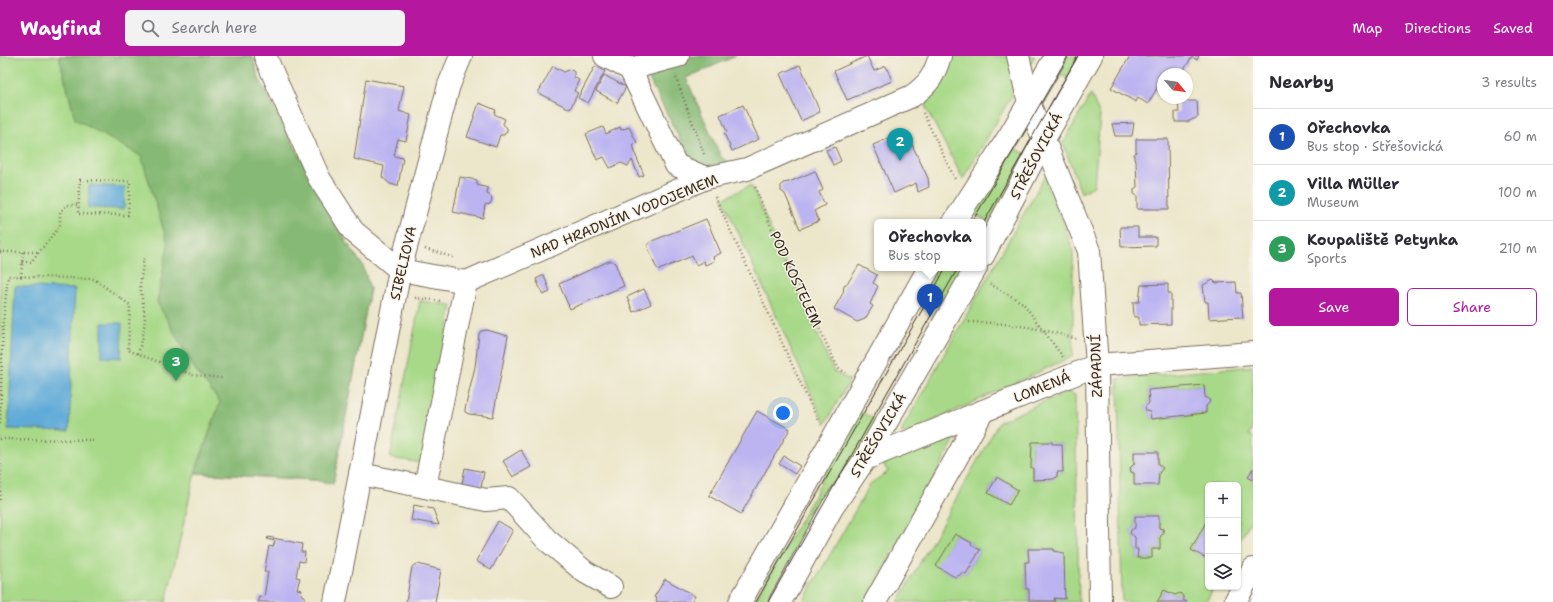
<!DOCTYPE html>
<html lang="en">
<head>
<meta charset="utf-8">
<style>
	:root { --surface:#fff; --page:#f2f2f3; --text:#2b2b33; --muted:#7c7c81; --line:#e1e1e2; --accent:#b5179e }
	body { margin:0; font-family:"Shantell Sans",sans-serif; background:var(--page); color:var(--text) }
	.controls { position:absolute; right:12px; bottom:12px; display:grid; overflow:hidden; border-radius:6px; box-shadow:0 1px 3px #0004 }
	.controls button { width:36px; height:36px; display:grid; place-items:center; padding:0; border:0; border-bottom:1px solid var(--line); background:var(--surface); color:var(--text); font:20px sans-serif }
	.compass { position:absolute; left:1157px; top:12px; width:36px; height:36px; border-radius:50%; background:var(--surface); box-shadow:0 1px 3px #0004; rotate:119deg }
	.you { position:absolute; left:783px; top:357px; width:14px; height:14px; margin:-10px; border:3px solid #fff; border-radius:50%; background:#1a73e8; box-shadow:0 0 0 6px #1a73e833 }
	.badge { display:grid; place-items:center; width:26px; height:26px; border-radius:50%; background:var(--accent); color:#fff; font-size:13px; font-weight:700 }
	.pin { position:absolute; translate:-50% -33px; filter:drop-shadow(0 1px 2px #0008) }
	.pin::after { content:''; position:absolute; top:21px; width:14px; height:12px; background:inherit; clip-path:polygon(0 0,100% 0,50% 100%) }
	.popup { position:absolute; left:874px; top:163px; width:112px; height:52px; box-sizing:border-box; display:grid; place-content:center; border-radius:6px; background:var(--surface); filter:drop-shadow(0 1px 3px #0005); font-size:13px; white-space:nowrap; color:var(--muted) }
	.popup b { font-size:15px; color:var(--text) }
	.popup::after { content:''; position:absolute; left:50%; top:100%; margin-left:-8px; border:8px solid transparent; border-top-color:var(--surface) }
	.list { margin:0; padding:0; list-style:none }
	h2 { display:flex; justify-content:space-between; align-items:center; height:52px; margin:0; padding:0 16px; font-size:17px }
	h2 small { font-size:13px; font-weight:400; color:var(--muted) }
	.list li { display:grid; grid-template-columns:26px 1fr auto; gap:12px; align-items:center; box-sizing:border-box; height:56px; padding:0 16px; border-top:1px solid var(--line) }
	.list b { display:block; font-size:15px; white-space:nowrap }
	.list p { margin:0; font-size:13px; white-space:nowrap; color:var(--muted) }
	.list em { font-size:13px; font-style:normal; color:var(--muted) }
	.actions { display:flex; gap:8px; padding:12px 16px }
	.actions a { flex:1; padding:9px 0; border:1px solid var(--accent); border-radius:6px; text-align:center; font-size:14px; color:var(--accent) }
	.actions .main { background:var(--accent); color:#fff }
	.icon { flex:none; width:22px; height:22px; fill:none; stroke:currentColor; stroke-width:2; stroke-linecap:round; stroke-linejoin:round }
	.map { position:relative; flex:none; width:1253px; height:546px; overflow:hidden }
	header { display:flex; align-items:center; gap:24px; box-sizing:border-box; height:56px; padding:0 20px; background:var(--accent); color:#fff }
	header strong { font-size:19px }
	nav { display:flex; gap:22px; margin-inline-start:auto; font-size:14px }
	.search { width:280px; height:36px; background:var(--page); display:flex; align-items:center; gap:10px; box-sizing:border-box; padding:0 14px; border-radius:6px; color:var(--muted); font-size:15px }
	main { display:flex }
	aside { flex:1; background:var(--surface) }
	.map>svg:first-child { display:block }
	.green { fill:#a8d988; stroke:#728253; fill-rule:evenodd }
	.forest { fill:#86b974; stroke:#607249 }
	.water { fill:#5faad8; stroke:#4d6a7b }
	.building { fill:#bcb4f1 }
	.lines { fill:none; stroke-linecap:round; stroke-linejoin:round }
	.minor-casing { stroke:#796c5a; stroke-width:24 }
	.path { stroke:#796c5a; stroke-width:2.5; stroke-dasharray:1 3; stroke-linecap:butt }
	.minor { stroke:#fff; stroke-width:22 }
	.tram { stroke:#3b2a1e; stroke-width:1 }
	.labels { text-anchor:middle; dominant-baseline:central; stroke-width:3; stroke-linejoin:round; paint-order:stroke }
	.street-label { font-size:14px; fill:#3b2a1e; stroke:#f7f3e8 }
</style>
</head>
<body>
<header>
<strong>Wayfind</strong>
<div class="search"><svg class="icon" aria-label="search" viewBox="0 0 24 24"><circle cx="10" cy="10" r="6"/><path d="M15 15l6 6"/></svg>Search here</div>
<nav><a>Map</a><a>Directions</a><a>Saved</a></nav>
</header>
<main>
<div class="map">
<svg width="1253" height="546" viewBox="0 0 1253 546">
	<rect width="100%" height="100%" fill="#f7f3e8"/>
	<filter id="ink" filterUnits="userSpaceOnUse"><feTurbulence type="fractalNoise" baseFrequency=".025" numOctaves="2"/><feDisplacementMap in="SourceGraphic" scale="8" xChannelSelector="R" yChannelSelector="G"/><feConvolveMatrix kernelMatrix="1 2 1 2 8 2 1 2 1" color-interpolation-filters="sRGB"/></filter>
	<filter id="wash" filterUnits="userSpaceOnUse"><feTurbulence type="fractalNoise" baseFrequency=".012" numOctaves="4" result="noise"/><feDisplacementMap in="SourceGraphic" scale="16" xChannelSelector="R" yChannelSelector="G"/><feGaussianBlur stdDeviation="0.9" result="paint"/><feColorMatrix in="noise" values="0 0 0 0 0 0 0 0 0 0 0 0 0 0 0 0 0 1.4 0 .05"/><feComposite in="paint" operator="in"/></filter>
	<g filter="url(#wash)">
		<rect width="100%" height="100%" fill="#ece6ca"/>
		<g class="green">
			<polygon points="0,0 252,0 259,23 345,184 363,210 370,233 333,428 315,424 195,417 166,546 0,546"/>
			<polygon points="950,0 1035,0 963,123 925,50 941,27"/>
			<polygon points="1064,0 1085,0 1071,24 1055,16"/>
			<polygon points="1091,38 1100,60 1094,130 1081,137 1063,87"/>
			<polygon points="1012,91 1028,99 989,166 974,158 972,160 967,156"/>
			<polygon points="1045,120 1048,121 1073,195 1073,300 905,378 902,377 902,373"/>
			<polygon points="751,129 834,316 850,324 825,368 723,143"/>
			<polygon points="937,212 969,212 946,252 922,239"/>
			<polygon points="420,245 452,249 422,407 390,402"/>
			<path d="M 1253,310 L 1253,371 L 1249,379 L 1253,381 L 1253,412 L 1248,421 L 1253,424 L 1253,460 L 1238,488 L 1238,429 L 1208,429 L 1208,462 L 1191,494 L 1208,503 L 1208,531 L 1214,531 L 1206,546 L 1187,546 L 1183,544 L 1183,540 L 1180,537 L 1175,539 L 1164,534 L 1157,546 L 1122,546 L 1118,323 ZM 1204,329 L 1205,341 L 1209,343 L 1210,346 L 1206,350 L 1206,357 L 1151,363 L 1150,356 L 1147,355 L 1145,351 L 1149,347 L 1148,334 ZM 1134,396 L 1158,396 L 1158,408 L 1163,412 L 1159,417 L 1158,429 L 1134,429 L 1134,417 L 1131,416 L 1130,412 L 1134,408 ZM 1135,460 L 1159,460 L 1159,472 L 1163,474 L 1164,478 L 1160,481 L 1160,493 L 1152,493 L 1152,502 L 1137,502 L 1138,493 L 1135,493 L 1135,481 L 1130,477 L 1131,474 L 1135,472 Z"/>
			<path d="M 1067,335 L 1075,339 L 1079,546 L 898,546 L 999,366 ZM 1032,386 L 1052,386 L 1052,388 L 1062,388 L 1063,416 L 1057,416 L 1057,420 L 1054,423 L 1033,424 L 1033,412 L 1031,412 ZM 997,421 L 1018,434 L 1009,449 L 988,437 ZM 955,478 L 972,487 L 971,489 L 980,494 L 966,518 L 962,516 L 960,519 L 955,521 L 937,510 ZM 1028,493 L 1054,493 L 1054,495 L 1059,495 L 1065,543 L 1054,542 L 1054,545 L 1029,545 L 1029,533 L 1026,533 L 1025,506 L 1029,506 Z"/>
			<polygon points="857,354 881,367 775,546 754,546 811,446"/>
			<polygon points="953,379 956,381 866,546 803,546 871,427 888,416 883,407"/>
		</g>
		<g class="forest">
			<polygon points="59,0 252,0 259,23 345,184 363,210 370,233 333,428 315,424 195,417 220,346 194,312 157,246 168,188 141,100 75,63"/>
			<polygon points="634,0 736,0 686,22 721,101 730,107 714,112 691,105 638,2"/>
		</g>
		<g class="water">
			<polygon points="89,129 125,131 124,153 88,152"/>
			<polygon points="15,230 75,233 69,375 8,373"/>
			<polygon points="102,267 122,267 121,302 102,301"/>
		</g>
		<g id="blocks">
			<g class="building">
				<polygon points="867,0 874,15 886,10 892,25 847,44 834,15"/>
				<polygon points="1130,0 1199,0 1197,4 1192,1 1181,18 1170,18 1166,16 1163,18 1162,23 1148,48 1138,42 1136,46 1111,32"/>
				<polygon points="800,9 820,56 801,65 780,18"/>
				<polygon points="553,10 564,16 571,13 574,16 574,21 579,24 574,35 578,37 570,53 538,37"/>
				<polygon points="595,10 605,15 588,47 578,42"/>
				<polygon points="604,19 626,31 617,47 596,35"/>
				<polygon points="366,23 404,30 399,55 411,59 406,85 398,83 394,100 403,102 398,130 390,128 382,121 384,110 354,103"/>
				<polygon points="1178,45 1197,45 1198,61 1187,66 1175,66 1175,56 1179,56"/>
				<polygon points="479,47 496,54 494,58 505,63 503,68 507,72 507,75 504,79 500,79 496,91 467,81"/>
				<polygon points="743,49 759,83 732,95 724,77 727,76 720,59"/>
				<polygon points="1134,67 1132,80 1115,80 1112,68"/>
				<polygon points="603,71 606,78 620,71 621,74 629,71 637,87 633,88 636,100 644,119 639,121 632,104 628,110 621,107 610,112 604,101 597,104 586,78"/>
				<polygon points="903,76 906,76 928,122 929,131 918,136 916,127 894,137 873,89"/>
				<polygon points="1136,83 1168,83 1169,153 1137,153 1137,140 1134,138 1134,133 1137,131 1136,105 1134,103 1134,98 1136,96"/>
				<polygon points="835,91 841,105 833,109 826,94"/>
				<polygon points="815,115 823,134 819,136 825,149 814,155 819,165 800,173 785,138 781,135 781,130 783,127 789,126"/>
				<polygon points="460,121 477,124 477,129 488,132 487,138 491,140 492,144 490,148 485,149 483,162 453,156"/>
				<polygon points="706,163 721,197 713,201 714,205 705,209 704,205 696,209 692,200 659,214 656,211 647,189 652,185"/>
				<polygon points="1120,171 1138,171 1138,181 1156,181 1156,190 1121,191"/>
				<polygon points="609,205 612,205 615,207 624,230 570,253 559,228"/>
				<polygon points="859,209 877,219 873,227 878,230 870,248 873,250 865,263 857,266 834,253 843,237 844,230 849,225"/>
				<polygon points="544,219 550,236 543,239 536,223"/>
				<polygon points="1213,224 1216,227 1236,226 1237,237 1241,237 1243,262 1239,262 1239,261 1209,263 1208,246 1205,246 1203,229"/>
				<polygon points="1168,228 1168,237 1171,237 1171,268 1139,269 1139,261 1134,261 1133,246 1139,246 1141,229"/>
				<polygon points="644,233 651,248 633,256 627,241"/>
				<polygon points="487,274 508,280 493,361 469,358 465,356 465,353 475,311 479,278 481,275"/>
				<polygon points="1204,329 1205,341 1209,343 1210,346 1206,350 1206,357 1151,363 1150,356 1146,355 1145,351 1149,347 1148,334"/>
				<polygon points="757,355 790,373 741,458 709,440"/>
				<polygon points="1032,386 1052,386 1052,388 1062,388 1063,416 1057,416 1057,420 1054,423 1033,424 1033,412 1031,412"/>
				<polygon points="521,394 531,411 513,421 503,405"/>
				<polygon points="1134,396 1158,396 1158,408 1163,412 1159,417 1158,429 1134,429 1134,417 1131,416 1130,412 1134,408"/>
				<polygon points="784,400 800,410 795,418 779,408"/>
				<polygon points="465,412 484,416 481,432 462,428"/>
				<polygon points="1253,412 1253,424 1248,421"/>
				<polygon points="997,421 1018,434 1009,449 988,437"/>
				<polygon points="414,449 433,453 439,469 411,464"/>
				<polygon points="1135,460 1159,460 1159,472 1163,473 1164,477 1160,481 1160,493 1152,493 1152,502 1137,502 1138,493 1135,493 1135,481 1130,477 1131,474 1135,472"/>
				<polygon points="1208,462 1208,503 1191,494"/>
				<polygon points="498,465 513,474 491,514 476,505"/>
				<polygon points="955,478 972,487 971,489 980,494 966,518 962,516 960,519 955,521 936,510"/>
				<polygon points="268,481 302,488 301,496 305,496 304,506 299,505 296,521 300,522 297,533 302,534 301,539 305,540 304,546 258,546 259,540 264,541 268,516 264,516 269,490 273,491 275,485 267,483"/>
				<polygon points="1028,493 1054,493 1054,495 1064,497 1065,543 1054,542 1055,545 1029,545 1029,533 1026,533 1025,506 1029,506"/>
				<polygon points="418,508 441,514 435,546 406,546 412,511 414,509"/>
				<polygon points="665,523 695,540 692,546 656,546 657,543 654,541"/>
				<polygon points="1164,534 1175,539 1180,537 1183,540 1183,544 1187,546 1157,546"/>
			</g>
		</g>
	</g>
	<g filter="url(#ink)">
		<use href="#blocks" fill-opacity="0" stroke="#796c5a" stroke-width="1"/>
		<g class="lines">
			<g class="minor-casing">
				<g id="minor">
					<polyline points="265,0 319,122 353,175 400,214 466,226"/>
					<polyline points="605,0 630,13 676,109 706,122"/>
					<polyline points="1018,0 1029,47 1089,195 1097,309 1100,546"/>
					<polyline points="630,13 678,0"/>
					<polyline points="954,166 1010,79 1056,0"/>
					<polyline points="983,200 1044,83 1091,0"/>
					<path d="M 466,226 L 706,122 L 747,113 L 912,40 C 929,28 934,20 940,0"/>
					<polyline points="865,403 1097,309 1253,297"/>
					<polyline points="360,418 425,431 466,226"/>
					<polyline points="425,431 486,444 509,442 547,484 585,516 611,531"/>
					<polyline points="335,546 400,214 449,29 461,0"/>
					<polyline points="740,546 929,212"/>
					<polyline points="780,546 832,452 865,403 976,212"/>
					<polyline points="875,546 983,355"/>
					<polyline points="1235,546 1253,513"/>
				</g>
			</g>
			<g class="path">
				<polyline points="676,22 704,98"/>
				<polyline points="923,57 956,125"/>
				<polygon points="80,124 130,125 128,159 78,158"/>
				<polyline points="755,131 771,171 838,312 846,317"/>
				<polyline points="715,141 818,365"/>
				<polyline points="425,193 453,201"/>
				<polyline points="0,196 38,196"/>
				<polyline points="22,206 31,206 60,170 60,156 67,149 78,149"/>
				<polyline points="21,221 23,196"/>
				<polyline points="990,228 1023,247 1063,301"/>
				<polyline points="415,242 442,245"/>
				<path d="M 969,266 C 1007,267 1039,271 1076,283"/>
				<polyline points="138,298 143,280 145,261 140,229 144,201"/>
				<polyline points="0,367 3,267 8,220 94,223 130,249 128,294 193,319 222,322"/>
				<polyline points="0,383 93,384"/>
				<polyline points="0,403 0,447"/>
			</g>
			<use href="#minor" class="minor"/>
			<g class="tram">
				<polyline points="972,166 1068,0"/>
				<polyline points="983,168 1078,0"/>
				<polyline points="756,546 946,212"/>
				<polyline points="768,546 958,212"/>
			</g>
		</g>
	</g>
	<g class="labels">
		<g class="street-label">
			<text transform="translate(1036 100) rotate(-62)">STŘEŠOVICKÁ</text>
			<text transform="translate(624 160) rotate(-22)">NAD HRADNÍM VODOJEMEM</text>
			<text transform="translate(403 207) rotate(-77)">SIBELIOVA</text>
			<text transform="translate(796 223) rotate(65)">POD KOSTELEM</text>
			<text transform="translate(1096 310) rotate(-92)">ZÁPADNÍ</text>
			<text transform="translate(1042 331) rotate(-22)">LOMENÁ</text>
			<text transform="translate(878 379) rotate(-59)">STŘEŠOVICKÁ</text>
		</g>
	</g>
</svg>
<div class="controls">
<button>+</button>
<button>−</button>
<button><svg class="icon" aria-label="layers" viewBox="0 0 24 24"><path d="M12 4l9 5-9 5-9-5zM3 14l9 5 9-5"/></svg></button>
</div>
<svg class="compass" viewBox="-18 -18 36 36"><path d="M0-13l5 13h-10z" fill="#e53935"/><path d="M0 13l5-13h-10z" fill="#7c7c81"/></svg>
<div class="you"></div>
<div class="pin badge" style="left:930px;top:261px;background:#1a4fb4">1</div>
<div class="popup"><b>Ořechovka</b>Bus stop</div>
<div class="pin badge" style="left:900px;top:105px;background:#0f9aa8">2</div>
<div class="pin badge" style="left:176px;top:325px;background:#2e9e5b">3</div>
</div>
<aside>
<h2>Nearby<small>3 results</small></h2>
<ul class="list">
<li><span class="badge" style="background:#1a4fb4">1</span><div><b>Ořechovka</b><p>Bus stop · Střešovická</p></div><em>60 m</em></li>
<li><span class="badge" style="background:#0f9aa8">2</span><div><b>Villa Müller</b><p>Museum</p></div><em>100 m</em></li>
<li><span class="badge" style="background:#2e9e5b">3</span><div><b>Koupaliště Petynka</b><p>Sports</p></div><em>210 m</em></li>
</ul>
<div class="actions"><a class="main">Save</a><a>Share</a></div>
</aside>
</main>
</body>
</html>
